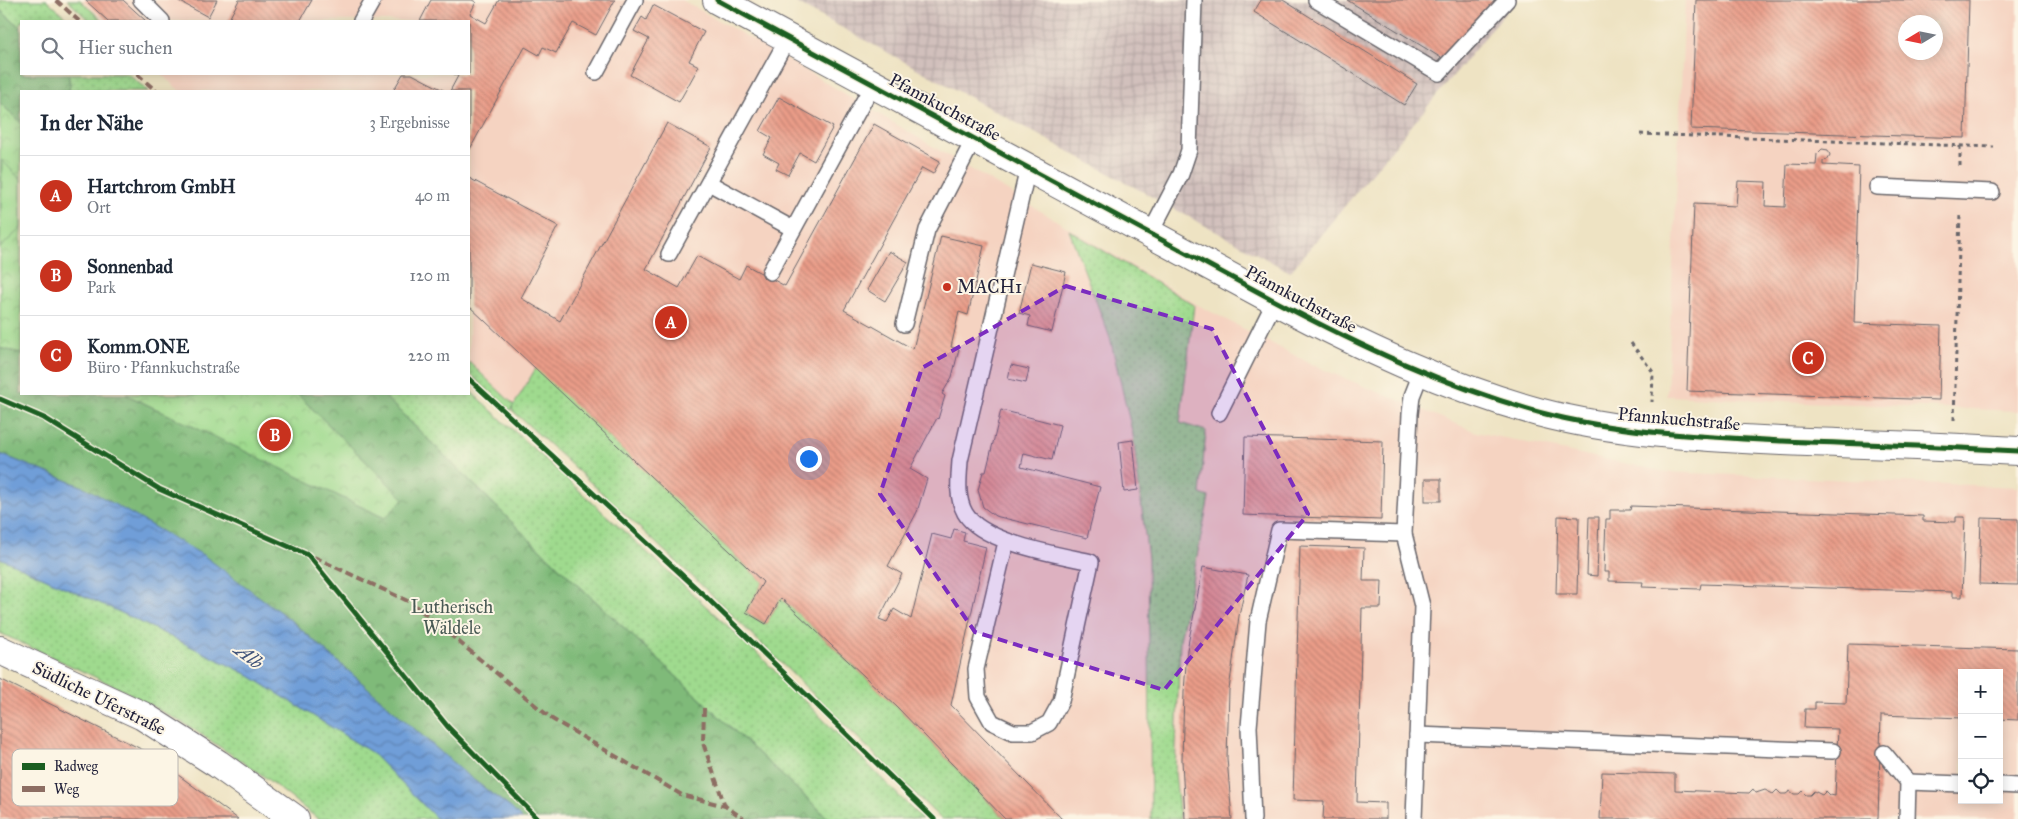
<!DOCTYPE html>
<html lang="de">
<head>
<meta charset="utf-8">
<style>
	:root { --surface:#fff; --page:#f6f6f7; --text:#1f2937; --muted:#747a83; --line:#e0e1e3; --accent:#c8321e }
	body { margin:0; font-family:"IM FELL Great Primer",serif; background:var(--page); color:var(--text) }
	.controls { position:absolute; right:15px; bottom:15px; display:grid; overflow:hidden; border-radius:0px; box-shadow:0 2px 12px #0003 }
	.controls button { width:45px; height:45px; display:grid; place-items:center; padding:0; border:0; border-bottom:1px solid var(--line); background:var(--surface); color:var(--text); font:25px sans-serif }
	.compass { position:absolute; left:1898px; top:15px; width:45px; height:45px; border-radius:50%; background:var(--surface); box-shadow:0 2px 12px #0003; rotate:260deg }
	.you { position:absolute; left:808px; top:458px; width:18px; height:18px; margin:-12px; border:4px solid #fff; border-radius:50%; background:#1a73e8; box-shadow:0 0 0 8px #1a73e833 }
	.badge { display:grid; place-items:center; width:32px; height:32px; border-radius:50%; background:var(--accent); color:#fff; font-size:16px; font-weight:700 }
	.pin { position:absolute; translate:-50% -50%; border:2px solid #fff; box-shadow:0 1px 5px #0006 }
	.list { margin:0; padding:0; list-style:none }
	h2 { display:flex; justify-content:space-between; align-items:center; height:65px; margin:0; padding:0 20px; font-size:21px }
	h2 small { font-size:16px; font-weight:400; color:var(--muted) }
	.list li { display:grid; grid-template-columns:32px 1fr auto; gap:15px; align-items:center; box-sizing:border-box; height:80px; padding:0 20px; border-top:1px solid var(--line) }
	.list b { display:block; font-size:19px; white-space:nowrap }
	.list p { margin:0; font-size:16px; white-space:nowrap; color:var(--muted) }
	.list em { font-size:16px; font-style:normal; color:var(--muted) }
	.icon { flex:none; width:28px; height:28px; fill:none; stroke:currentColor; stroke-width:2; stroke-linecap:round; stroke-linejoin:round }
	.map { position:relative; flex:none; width:2018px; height:819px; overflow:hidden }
	.search { position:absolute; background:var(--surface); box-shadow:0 2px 12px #0003; left:20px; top:20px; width:450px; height:55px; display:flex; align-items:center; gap:12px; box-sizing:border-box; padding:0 18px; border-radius:0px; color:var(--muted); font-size:19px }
	.panel { position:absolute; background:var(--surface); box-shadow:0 2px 12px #0003; left:20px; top:90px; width:450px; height:305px; border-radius:0px }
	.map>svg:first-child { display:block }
	.built { fill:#f5d3c1; fill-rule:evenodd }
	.industrial { fill:url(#industrial-grid) }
	.grass { fill:url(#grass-dots); stroke:#607e64 }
	.forest { fill:url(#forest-crowns); stroke:#506e5a }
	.park { fill:url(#park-crowns); stroke:#607e64 }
	.pitch { fill:#9fda8e; stroke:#607e64 }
	.water { fill:url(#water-waves); stroke:#49608a }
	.building { fill:url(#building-back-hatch); fill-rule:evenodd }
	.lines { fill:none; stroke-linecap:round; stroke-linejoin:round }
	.lane-casing { stroke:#69666b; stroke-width:18 }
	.street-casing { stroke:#69666b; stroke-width:30 }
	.path { stroke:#69666b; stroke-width:3; stroke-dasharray:4 4; stroke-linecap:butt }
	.lane { stroke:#fff; stroke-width:15 }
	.street { stroke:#fff; stroke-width:28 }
	.quiet { stroke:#8d6e63; stroke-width:4; stroke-dasharray:8 4; stroke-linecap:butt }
	.cycleway-casing { stroke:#fcf5e5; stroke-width:8 }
	.cycleway { stroke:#1b5e20; stroke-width:5 }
	.marked { fill:#7b2cbf; fill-opacity:0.2; stroke:#7b2cbf; stroke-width:4; stroke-dasharray:10 6; stroke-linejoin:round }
	.poi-dot { fill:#c8321e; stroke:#fcf5e5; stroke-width:2 }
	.labels { text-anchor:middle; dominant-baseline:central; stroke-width:4; stroke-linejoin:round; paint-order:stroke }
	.street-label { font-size:18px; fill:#22223b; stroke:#fcf5e5 }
	.poi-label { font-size:18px; fill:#22223b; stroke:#fcf5e5; text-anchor:start }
	.park-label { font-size:18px; fill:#485954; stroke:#fcf5e5 }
	.water-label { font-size:19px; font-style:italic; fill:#41547a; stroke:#fcf5e5 }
	.key { fill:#fcf5e5; stroke:#bbb6b2; stroke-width:1 }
	.key-label { font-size:14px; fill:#22223b }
</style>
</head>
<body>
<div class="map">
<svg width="2018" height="819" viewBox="0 0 2018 819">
	<defs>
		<pattern id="industrial-grid" width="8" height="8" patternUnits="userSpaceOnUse" patternTransform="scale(1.25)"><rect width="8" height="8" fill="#d1c0bc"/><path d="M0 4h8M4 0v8" fill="none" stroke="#b3a5a2"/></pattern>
		<pattern id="grass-dots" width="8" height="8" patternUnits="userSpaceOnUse" patternTransform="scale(1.25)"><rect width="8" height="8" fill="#9fda8e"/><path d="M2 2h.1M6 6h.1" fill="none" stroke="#89bb7b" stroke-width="1.8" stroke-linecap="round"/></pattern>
		<pattern id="forest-crowns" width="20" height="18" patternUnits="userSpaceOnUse" patternTransform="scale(1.25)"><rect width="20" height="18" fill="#7fba79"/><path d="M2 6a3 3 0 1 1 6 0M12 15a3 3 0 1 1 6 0" fill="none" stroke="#689764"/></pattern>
		<pattern id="park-crowns" width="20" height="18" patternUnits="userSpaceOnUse" patternTransform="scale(1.25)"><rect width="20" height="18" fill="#9fda8e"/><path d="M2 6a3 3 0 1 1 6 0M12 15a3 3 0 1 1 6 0" fill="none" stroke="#89bb7b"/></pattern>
		<pattern id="water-waves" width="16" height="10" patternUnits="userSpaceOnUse" patternTransform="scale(1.25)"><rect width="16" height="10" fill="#709ed8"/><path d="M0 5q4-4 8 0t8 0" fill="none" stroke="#5c80b0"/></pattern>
		<pattern id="building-back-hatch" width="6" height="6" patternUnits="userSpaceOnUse" patternTransform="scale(1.25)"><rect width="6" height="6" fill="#ea9c88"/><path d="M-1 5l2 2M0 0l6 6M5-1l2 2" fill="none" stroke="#bd7f70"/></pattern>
	</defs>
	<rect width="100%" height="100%" fill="#fcf5e5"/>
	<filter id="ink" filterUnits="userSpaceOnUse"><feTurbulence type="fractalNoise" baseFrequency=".02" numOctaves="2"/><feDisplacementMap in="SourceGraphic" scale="10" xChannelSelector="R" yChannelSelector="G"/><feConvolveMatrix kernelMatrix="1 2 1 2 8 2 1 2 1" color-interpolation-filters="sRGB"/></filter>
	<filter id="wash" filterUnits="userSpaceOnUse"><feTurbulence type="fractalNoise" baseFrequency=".0096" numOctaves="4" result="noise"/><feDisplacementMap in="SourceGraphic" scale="20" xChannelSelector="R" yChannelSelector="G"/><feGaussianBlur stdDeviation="1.12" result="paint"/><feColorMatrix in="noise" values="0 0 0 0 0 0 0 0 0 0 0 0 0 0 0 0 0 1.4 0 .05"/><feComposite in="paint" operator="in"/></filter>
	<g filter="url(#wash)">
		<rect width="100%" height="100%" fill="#eee3c3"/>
		<g class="built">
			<path d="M 82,0 L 682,0 L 785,58 L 1196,304 L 1317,367 L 1476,432 L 1666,472 L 2018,487 L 2018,819 L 1005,819 L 897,707 L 781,599 L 766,624 L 746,612 L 763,582 L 536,369 L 514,404 L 469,362 L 469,91 L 180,91 L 161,74 L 469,74 L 469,21 L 105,21 ZM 1962,673 L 1999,673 L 1999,800 L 1962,800 Z"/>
			<path d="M 1685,0 L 2018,0 L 2018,411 L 1667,396 ZM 1906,22 L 1936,22 L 1936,52 L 1906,52 Z"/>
		</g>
		<polygon class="industrial" points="791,0 1516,0 1290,272"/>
		<g class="grass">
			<polygon points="0,0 47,0 70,21 21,21 21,28 0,10"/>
			<polygon points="67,0 80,0 103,21 90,21"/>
			<polygon points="68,74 128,74 148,91 69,91 70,84"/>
			<polygon points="1069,230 1194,305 1180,423 1206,431 1200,494 1209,497 1180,640 1175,773 1180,819 1151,819 1148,559 1133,435 1110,338"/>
			<polygon points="469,362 514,405 536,368 763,582 746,613 766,624 781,598 897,707 1005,819 941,819 695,579 512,410 513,406 510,411 469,373"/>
			<polygon points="469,390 753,649 922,819 829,819 530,540 382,394 469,394"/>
			<polygon points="0,558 124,614 245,673 371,752 437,819 318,819 262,775 190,727 123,690 0,633"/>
		</g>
		<g class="forest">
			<polygon points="0,10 21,28 21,74 68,74 70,84 69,91 21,91 21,123 0,103"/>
			<polygon points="0,348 21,353 21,394 125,394 385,518 404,499 297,394 382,394 530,540 829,819 522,819 511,808 467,775 288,618 86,488 0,454"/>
		</g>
		<g class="park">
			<polygon points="0,103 21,123 21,353 0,348"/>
			<polygon points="125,394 297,394 404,499 385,518"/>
		</g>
		<polygon class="pitch" points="2,160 21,180 21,228 0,248"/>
		<polygon class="water" points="0,454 86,488 203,555 288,618 467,775 511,808 522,819 437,819 371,752 245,673 124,614 0,558"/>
		<g id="blocks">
			<g class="building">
				<polygon points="85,0 123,0 146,21 108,21"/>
				<polygon points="177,0 217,0 208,17"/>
				<polygon points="239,0 312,0 300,21 228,21"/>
				<polygon points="431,0 472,0 476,2 470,14 486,23 499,0 615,0 596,35 573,23 556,53 543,47 539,55 525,47 469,151 469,91 450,91 458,76 454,74 469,74 469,21 420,21"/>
				<polygon points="1261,0 1283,0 1417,84 1404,105 1254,12"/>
				<polygon points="1347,0 1499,0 1443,59"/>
				<path d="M 1696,0 L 1969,0 L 1965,138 L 1691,129 ZM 1906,22 L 1936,22 L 1936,52 L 1906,52 Z"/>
				<polygon points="653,5 704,32 689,61 699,66 679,102 630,75 649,39 634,31 642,17 646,20"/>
				<polygon points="403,74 412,74 445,91 393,91"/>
				<polygon points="779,97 833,127 814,161 800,153 788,175 776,169 779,163 763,154 772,138 760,131"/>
				<polygon points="667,123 711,147 646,269 679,288 697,256 739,279 746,265 785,286 874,124 940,161 933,174 922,168 844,310 913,349 941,236 984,246 968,315 959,312 951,347 959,349 952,377 942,394 945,396 938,419 937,418 910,469 927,479 917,512 888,566 902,574 879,619 887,622 894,609 911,619 932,534 951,539 954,529 965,532 963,541 986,547 951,705 1062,819 1005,819 897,707 781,598 766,624 746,612 763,582 469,306 469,178 558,226 521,298 560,321"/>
				<polygon points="1822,149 1828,150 1830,155 1827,160 1823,161 1823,165 1859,167 1854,323 1941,326 1939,400 1687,391 1694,204 1736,206 1738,181 1766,182 1765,206 1785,207 1787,164 1816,165 1817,154"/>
				<polygon points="889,251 908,262 885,301 867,290"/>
				<polygon points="1031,263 1066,272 1052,332 1028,326 1030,316 1019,313"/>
				<polygon points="1011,365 1029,369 1026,383 1008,379"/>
				<polygon points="1001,410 1060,425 1052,460 1024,453 1021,467 1100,487 1087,538 995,516 983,507 978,490 983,472 986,472"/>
				<polygon points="1245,437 1383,441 1381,520 1243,515"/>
				<polygon points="1133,440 1138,490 1124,492 1119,442"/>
				<rect x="1425" y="479" width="16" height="22"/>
				<polygon points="1631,506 1923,516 1923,521 1956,522 1956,517 1965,517 1962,597 1952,597 1952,592 1701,584 1700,589 1642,587 1643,582 1609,581 1609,572 1604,572 1606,519 1610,519 1610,510 1630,510"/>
				<polygon points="1558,516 1579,517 1577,594 1556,594"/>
				<polygon points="1589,517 1599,517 1597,576 1587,575"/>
				<polygon points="1981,518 2018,519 2018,585 1979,584"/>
				<polygon points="1300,546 1364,548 1363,581 1382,581 1381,608 1362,608 1357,802 1386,803 1386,819 1323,819 1324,801 1293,800"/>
				<polygon points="1203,567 1248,575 1239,616 1229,690 1227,758 1232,819 1185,819 1182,760 1184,692 1187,650"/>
				<polygon points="1848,644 2018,649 2018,720 1999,719 1999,673 1962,673 1962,718 1881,715 1878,819 1600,819 1602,772 1675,774 1675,790 1749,793 1753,789 1756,793 1765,790 1773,794 1777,790 1781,794 1786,794 1790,791 1794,794 1799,794 1802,791 1806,795 1810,795 1814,791 1822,795 1826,791 1830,795 1835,796 1838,729 1804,728 1805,709 1815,709 1815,702 1846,703"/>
				<polygon points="0,679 147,752 238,819 0,819"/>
			</g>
		</g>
	</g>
	<g filter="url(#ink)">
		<use href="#blocks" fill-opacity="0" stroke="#69666b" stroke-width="1"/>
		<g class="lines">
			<g class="lane-casing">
				<g id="lane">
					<polyline points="141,0 162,21"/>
					<polyline points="1316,0 1439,73 1507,0"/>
					<polyline points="361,21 373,0"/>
					<polyline points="596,72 635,0"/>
					<polyline points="709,183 793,229"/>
					<polyline points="1877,187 1992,192"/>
					<polyline points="1150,234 1181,174 1189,150 1194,0"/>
					<polyline points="669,254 788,38"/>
					<polyline points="770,272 873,84"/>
					<polyline points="904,324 927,230 974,139"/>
					<polyline points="1219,413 1275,301"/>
					<path d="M 1006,542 L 976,669 L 978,697 L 992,722 L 1013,732 L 1032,732 L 1049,723 L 1061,701 L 1091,562 C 1060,555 982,543 965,513 C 956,497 959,478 960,461 L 1028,168"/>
					<polyline points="1417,735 1833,751"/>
					<polyline points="1884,753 1908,782 1907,819"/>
					<polyline points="1908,782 1962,784"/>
					<polyline points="1999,785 2018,786"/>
					<polyline points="1253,819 1249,727 1258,621 1279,530 1404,534"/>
					<polyline points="1414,819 1422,606 1404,534 1410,414 1412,396 1421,373"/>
				</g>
			</g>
			<g class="street-casing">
				<g id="street">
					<path d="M 717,0 L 1275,301 C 1360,346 1445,386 1538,412 C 1617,433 1701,437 1783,441 C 1861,444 1940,446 2018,451"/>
					<polyline points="0,650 143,716 218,764 295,819"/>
				</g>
			</g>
			<g class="path">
				<polyline points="1640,134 1994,147"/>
				<polyline points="1960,146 1960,167"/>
				<polyline points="1631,343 1653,372 1652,402"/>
				<polyline points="1954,420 1960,213"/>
			</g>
			<use href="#lane" class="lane"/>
			<use href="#street" class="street"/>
			<g class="quiet">
				<polyline points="56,0 79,21"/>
				<polyline points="137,74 156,91"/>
				<polyline points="314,557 412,603 552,719 682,795 725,806 744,819"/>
				<polyline points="704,708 703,743 725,806"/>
			</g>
			<g class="cycleway-casing">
				<g id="cycleway">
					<path d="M 717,0 L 1275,301 C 1360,346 1445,386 1538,412 C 1617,433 1701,437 1783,441 C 1861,444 1940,446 2018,451"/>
					<polyline points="469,379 706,597 934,819"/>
					<polyline points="0,399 44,418 159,489 308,555 448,727 538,819"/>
				</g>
			</g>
			<use href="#cycleway" class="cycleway"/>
		</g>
	</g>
	<path class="marked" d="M 1066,286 L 1212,329 L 1308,514 L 1164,690 L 975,632 L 880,494 L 922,368 Z"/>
	<circle class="poi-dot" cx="947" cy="287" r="5"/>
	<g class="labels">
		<g class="street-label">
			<text transform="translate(945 107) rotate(28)">Pfannkuchstraße</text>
			<text transform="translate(1301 299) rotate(28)">Pfannkuchstraße</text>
			<text transform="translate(1679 419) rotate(5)">Pfannkuchstraße</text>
			<text transform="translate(99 698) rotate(26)">Südliche Uferstraße</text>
		</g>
		<g class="poi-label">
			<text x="957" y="287">MACH1</text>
		</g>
		<g class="park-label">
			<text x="452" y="607">Lutherisch<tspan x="452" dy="21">Wäldele</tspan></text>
		</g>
		<g class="water-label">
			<text transform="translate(249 656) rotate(37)">Alb</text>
		</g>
	</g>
	<rect x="12" y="749" width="166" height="57" rx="8" class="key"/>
	<rect x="22" y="763" width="23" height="7" fill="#1b5e20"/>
	<rect x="22" y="786" width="23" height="6" fill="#8d6e63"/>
	<g class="key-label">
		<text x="54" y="771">Radweg</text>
		<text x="54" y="794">Weg</text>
	</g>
</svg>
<div class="controls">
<button>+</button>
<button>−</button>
<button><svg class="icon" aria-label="locate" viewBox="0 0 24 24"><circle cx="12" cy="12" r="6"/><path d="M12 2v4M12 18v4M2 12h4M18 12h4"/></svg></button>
</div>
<svg class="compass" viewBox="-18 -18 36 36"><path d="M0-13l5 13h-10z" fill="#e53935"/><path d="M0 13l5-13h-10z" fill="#747a83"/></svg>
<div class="you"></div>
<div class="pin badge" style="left:671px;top:322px">A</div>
<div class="pin badge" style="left:275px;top:435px">B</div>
<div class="pin badge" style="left:1808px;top:358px">C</div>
<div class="search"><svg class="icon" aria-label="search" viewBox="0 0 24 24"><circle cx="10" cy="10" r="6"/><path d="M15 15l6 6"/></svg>Hier suchen</div>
<section class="panel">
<h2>In der Nähe<small>3 Ergebnisse</small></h2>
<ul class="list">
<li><span class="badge">A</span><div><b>Hartchrom GmbH</b><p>Ort</p></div><em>40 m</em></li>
<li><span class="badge">B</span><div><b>Sonnenbad</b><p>Park</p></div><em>120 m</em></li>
<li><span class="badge">C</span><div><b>Komm.ONE</b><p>Büro · Pfannkuchstraße</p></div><em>220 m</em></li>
</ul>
</section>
</div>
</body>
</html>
